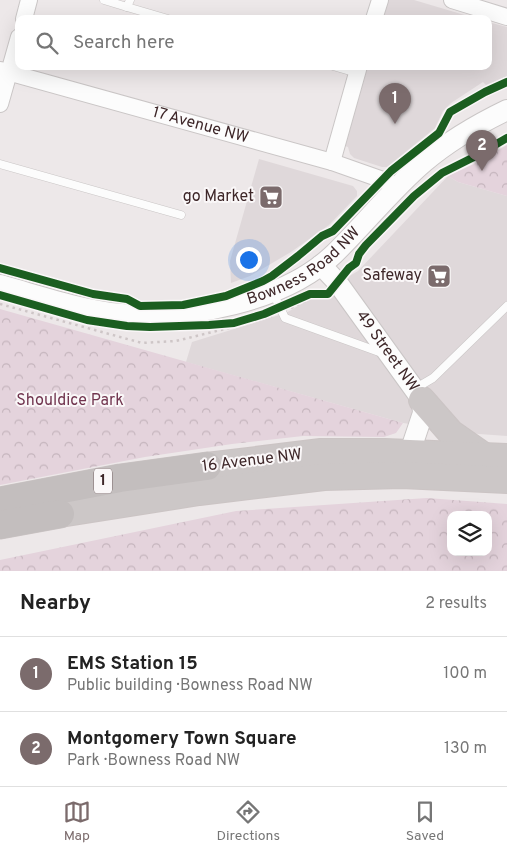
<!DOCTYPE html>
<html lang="en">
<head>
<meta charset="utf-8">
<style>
	:root { --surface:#fff; --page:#f2f2f2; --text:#222; --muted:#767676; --line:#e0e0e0; --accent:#7b6b6c }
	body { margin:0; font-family:Overpass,sans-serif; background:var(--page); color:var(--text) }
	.controls { position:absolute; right:15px; bottom:15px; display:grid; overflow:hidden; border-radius:10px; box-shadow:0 5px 20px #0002 }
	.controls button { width:45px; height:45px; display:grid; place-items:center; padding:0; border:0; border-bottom:1px solid var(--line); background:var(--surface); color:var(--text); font:25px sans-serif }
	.you { position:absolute; left:248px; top:259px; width:18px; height:18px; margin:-12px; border:4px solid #fff; border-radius:50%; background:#1a73e8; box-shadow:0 0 0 8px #1a73e833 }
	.badge { display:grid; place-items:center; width:32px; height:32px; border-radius:50%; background:var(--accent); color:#fff; font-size:16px; font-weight:700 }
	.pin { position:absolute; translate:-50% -41px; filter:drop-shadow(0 1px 2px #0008) }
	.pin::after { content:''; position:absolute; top:26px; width:18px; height:15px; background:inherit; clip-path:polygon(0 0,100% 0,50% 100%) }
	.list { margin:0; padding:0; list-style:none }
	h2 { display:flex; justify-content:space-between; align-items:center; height:65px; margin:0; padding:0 20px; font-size:21px }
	h2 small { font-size:16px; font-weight:400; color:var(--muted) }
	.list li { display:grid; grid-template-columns:32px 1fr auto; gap:15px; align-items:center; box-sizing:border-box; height:75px; padding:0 20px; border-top:1px solid var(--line) }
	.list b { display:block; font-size:19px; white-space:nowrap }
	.list p { margin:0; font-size:16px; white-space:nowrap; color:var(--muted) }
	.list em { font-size:16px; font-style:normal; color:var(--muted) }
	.icon { flex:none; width:28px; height:28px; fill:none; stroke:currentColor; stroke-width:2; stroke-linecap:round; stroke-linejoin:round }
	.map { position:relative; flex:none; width:507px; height:571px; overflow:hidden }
	.search { position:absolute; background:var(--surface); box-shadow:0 5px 20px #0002; left:15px; right:15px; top:15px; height:55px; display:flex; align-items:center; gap:12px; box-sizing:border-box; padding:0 18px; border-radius:10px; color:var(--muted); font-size:19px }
	.sheet { height:215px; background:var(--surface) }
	nav { display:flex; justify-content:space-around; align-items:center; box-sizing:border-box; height:70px; border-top:1px solid var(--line); background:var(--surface); font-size:14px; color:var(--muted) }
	nav a { display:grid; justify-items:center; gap:2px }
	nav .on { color:var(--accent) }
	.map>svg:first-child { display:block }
	.built { fill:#dfd8da }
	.forest { fill:url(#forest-crowns); fill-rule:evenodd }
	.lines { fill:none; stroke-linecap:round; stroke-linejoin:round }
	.service-casing { stroke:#cac6c6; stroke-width:9 }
	.minor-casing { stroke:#cac6c6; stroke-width:18 }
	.tertiary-casing { stroke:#cac6c6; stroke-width:22 }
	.trunk-casing { stroke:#cbc4c4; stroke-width:28 }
	.motorway-casing { stroke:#cbc4c4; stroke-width:29 }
	.path { stroke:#cec6c7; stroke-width:2.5; stroke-dasharray:2.5 4; stroke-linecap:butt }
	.service { stroke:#fcfcfc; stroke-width:8 }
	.minor { stroke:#fcfcfc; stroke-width:16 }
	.tertiary { stroke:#fcfcfc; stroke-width:20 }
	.trunk { stroke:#ccc7c7; stroke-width:26 }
	.motorway { stroke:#c3bebe; stroke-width:28 }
	.cycleway-casing { stroke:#faf7f8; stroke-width:11 }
	.cycleway { stroke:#1b5e20; stroke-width:8 }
	.labels { text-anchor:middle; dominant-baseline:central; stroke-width:4; stroke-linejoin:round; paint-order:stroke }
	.shield { fill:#faf7f8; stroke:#766567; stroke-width:1 }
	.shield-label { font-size:15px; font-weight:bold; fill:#3e2729 }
	.street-label { font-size:16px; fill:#3e2729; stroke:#faf7f8 }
	.poi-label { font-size:16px; fill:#3e2729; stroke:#faf7f8; text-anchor:end }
	.park-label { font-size:16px; fill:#71354f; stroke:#faf7f8 }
</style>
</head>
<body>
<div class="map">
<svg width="507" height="571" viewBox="0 0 507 571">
	<defs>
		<pattern id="forest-crowns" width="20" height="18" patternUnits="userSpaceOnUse" patternTransform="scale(1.25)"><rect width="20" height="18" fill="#e4d3dc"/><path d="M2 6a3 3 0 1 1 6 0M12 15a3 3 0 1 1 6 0" fill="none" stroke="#c5b5bd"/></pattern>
	</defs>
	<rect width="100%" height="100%" fill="#ede8e9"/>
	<g class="built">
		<polygon points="389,0 414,0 478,19 381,19 386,3"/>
		<polygon points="488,22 507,27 507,76 486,85 483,82 451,103 443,111 435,128 387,167 382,167 354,158 350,154 348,147 345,146 368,66 488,66"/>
		<polygon points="259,159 353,186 357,191 357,196 329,225 291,252 250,276 231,283 230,261"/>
		<polygon points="448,176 458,182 507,196 507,436 479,434 403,423 186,362 192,342 286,313 358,271"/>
	</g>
	<g class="forest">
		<polygon points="507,145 507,196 458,182 448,176 474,164"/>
		<polygon points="0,309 403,423 396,433 384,437 303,436 232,444 145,457 0,485"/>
		<path d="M 427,498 L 507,504 L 507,571 L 0,571 L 0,560 L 236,511 ZM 451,515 L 488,515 L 488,552 L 451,552 Z"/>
	</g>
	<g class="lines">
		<g class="service-casing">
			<g id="service">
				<polyline points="104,0 127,7 130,0"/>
				<polyline points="127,7 168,19"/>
				<polyline points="333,66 357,73"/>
				<polyline points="0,164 181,215"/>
				<polyline points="273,293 285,318 382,353"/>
				<polyline points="416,388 433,378 507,306"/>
			</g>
		</g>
		<g class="minor-casing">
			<g id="minor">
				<polyline points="452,0 507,17"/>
				<polyline points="24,19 29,0"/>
				<polyline points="374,19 380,0"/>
				<path id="s1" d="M 0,70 L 332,162 L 383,180 L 398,187"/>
				<polyline points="0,104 19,37"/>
				<polyline points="332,162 359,66"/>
			</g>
		</g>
		<g class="tertiary-casing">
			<g id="tertiary">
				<path id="s2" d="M 321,265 L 337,282 L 422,400 L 423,413 L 406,464"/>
				<path id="s3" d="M 0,285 C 40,296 80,310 121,314 C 188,320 284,302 334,254 C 365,224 391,190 424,162 C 449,141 478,124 507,110"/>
			</g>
		</g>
		<g class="trunk-casing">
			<g id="trunk">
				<polyline points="422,400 451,433 484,456"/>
				<polyline points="207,466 321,452 385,452 507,457"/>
				<polyline points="60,514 199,492 324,477 402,475 507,480"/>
			</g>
		</g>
		<g class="motorway-casing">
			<g id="motorway">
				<polyline points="0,501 120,478 207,466"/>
				<polyline points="0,525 60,514"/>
			</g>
		</g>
		<g class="path">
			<polyline points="0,304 142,343 176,341 245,324 272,316"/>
			<polyline points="291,308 305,301 310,294"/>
		</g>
		<use href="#service" class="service"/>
		<use href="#minor" class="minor"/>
		<use href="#tertiary" class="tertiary"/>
		<use href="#trunk" class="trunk"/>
		<use href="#motorway" class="motorway"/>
		<g class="cycleway-casing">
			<g id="cycleway">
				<polyline points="0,268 93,294 127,299 140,306 183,305 226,296 263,281 272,276 298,256 322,236 333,231 391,171 439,133 450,112 485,92 507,82"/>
				<polyline points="0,295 87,320 127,326 150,327 209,325 234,323 264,314 310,294 328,294 349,268 356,263 359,254 366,245 414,196 442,173 474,157 507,138"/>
			</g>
		</g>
		<use href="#cycleway" class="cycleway"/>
	</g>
	<defs>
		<g id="supermarket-square" transform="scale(1.25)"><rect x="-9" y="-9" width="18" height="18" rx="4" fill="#7b6b6c" stroke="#faf7f8"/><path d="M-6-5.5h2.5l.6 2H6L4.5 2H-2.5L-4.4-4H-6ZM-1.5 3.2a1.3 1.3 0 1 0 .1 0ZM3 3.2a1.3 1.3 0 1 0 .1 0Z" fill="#fff"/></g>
	</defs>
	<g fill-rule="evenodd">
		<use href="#supermarket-square" x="271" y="197"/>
		<use href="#supermarket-square" x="439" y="276"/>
	</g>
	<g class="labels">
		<rect class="shield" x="94" y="468.5" width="18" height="25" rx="4"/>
		<g class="shield-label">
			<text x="103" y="481">1</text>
		</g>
		<g class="street-label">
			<text stroke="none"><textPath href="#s1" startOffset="208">17 Avenue NW</textPath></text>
			<text stroke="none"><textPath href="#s3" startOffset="319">Bowness Road NW</textPath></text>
			<text stroke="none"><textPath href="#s2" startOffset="109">49 Street NW</textPath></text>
			<text transform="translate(252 461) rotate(-7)">16 Avenue NW</text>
		</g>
		<g class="poi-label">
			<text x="254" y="197">go Market</text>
			<text x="422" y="276">Safeway</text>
		</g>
		<g class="park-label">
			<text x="70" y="401">Shouldice Park</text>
		</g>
	</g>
</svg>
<div class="controls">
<button><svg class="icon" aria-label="layers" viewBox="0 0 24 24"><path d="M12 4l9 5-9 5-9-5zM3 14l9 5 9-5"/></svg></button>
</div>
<div class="you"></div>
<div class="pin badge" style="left:395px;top:124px">1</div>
<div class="pin badge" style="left:482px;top:171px">2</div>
<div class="search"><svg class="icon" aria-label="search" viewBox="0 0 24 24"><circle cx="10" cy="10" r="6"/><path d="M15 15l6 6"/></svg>Search here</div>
</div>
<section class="sheet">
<h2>Nearby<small>2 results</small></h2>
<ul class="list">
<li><span class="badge">1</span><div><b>EMS Station 15</b><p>Public building · Bowness Road NW</p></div><em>100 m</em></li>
<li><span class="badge">2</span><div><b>Montgomery Town Square</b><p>Park · Bowness Road NW</p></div><em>130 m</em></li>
</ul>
</section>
<nav>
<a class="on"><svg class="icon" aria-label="map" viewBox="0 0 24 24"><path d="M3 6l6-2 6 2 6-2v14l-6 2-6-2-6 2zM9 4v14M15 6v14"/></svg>Map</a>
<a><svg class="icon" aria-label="directions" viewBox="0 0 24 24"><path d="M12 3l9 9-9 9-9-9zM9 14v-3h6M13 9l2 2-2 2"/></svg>Directions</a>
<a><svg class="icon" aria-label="saved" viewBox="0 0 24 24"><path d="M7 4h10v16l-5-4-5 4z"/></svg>Saved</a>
</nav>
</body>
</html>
